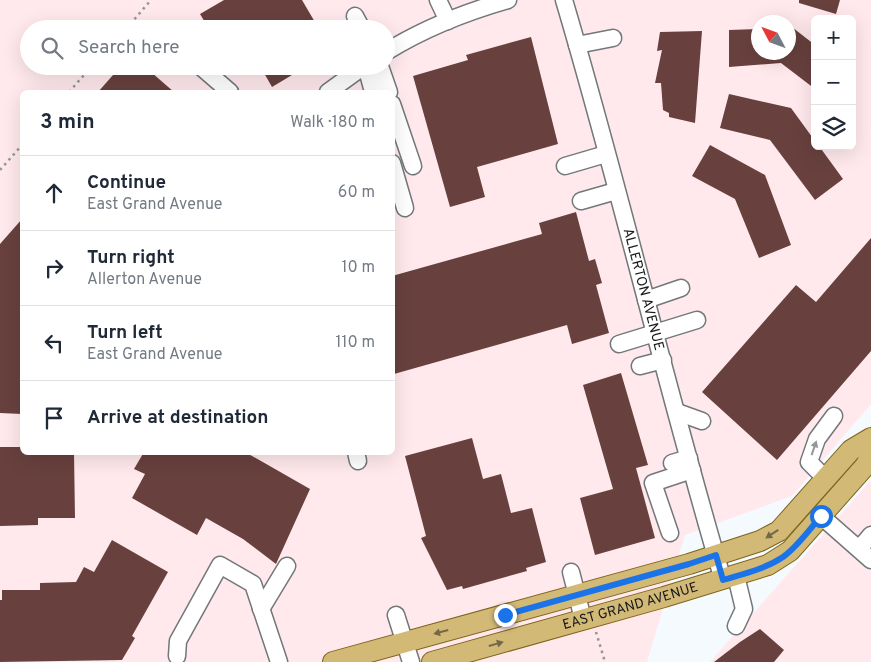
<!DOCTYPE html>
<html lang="en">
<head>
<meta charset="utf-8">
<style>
	:root { --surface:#fff; --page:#f6f6f7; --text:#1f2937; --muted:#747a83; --line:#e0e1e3 }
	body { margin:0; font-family:Overpass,sans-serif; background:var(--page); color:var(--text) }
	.controls { position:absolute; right:15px; top:15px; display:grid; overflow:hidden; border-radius:8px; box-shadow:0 5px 20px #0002 }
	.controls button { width:45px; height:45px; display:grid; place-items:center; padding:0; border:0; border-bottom:1px solid var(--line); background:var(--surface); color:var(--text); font:25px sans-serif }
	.compass { position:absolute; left:751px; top:15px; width:45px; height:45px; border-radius:50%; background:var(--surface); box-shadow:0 5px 20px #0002; rotate:311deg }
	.stop { position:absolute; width:15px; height:15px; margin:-11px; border:4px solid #1a73e8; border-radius:50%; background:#fff }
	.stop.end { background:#1a73e8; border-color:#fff; box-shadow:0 1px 5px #0008 }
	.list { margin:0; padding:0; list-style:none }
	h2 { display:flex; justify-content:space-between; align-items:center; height:65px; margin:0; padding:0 20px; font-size:21px }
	h2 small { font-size:16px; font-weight:400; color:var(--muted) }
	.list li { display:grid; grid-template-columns:32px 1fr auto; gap:15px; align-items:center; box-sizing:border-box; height:75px; padding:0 20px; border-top:1px solid var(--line) }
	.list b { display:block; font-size:19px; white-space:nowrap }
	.list p { margin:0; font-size:16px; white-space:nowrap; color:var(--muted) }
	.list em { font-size:16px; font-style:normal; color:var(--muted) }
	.icon { flex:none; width:28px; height:28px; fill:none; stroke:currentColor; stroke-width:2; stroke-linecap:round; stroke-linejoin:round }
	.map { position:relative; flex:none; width:871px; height:662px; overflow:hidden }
	.search { position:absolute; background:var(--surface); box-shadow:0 5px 20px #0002; left:20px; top:20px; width:375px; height:55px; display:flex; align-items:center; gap:12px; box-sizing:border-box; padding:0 18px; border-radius:28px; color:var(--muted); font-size:19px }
	.panel { position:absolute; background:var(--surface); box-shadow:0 5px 20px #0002; left:20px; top:90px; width:375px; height:365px; border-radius:8px }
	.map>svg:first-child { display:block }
	.industrial { fill:#ffe9ec; fill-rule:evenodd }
	.building { fill:#68413e }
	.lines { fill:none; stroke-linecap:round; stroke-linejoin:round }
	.minor-casing { stroke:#72777b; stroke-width:19 }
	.major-casing { stroke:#7d631b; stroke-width:22 }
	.path { stroke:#93979a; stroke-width:2.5; stroke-dasharray:2.5 4; stroke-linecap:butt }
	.minor { stroke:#fff; stroke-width:16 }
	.major { stroke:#d3b976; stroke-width:20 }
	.oneway { fill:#969798 }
	.oneway2 { fill:#746848 }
	.route { stroke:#1a73e8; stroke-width:6 }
	.labels { text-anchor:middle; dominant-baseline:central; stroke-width:5; stroke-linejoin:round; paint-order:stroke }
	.street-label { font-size:14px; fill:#16181a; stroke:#fff }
</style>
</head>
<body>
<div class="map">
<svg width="871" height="662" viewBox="0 0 871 662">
	<rect width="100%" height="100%" fill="#f5fafe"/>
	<g class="industrial">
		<path d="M 0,0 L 871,0 L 871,404 L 792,496 L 685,535 L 647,662 L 0,662 ZM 815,19 L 852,19 L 852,146 L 815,146 ZM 758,22 L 788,22 L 788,52 L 758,52 ZM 29,29 L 386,29 L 386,66 L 29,66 ZM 22,92 L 392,92 L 392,452 L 22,452 Z"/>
		<polygon points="871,480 871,662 710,662"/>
	</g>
	<g class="building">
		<polygon points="224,0 302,0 319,29 209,29 200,14"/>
		<polygon points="799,0 840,0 836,14 799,3"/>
		<polygon points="788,24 815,45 815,89 781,63 729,67 729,30 758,29 758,52 788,52"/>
		<polygon points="702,31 695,123 669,117 669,113 663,110 661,83 655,83 662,50 657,51 660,32"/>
		<polygon points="531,37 558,144 477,167 485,197 450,207 413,76 468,60 466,55"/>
		<polygon points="121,66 144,66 174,92 98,92"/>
		<polygon points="260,66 307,66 272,87"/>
		<polygon points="729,94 791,108 815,141 815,146 819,146 843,179 815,200 770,140 720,128"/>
		<polygon points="710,145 765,175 791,245 759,258 735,199 692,176"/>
		<polygon points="576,212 589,261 595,259 602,283 596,285 609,333 572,344 567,325 394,374 392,368 392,276 542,234 539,223"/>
		<polygon points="22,219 22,414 0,413 0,244"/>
		<polygon points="871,238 871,351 777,460 702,392 796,285 816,302"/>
		<polygon points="621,373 648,465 636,468 655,538 595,555 580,498 613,489 583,385"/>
		<polygon points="472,438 483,479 501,474 511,513 532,508 546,562 526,568 527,571 463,589 462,586 447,590 421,538 426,536 405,456"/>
		<polygon points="0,447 22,447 22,452 74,452 75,518 38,518 38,525 0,526"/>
		<polygon points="144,452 245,452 310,489 276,564 243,539 206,518 197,535 132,498 145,474 134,469"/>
		<polygon points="112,540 168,572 132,636 135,638 122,660 0,662 0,600 2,600 2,590 40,590 40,583 76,582 84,567 94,572"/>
		<polygon points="760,629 784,650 774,662 714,662 740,642"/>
	</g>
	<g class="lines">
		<g class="minor-casing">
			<g id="minor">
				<polyline points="438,0 448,21"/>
				<path id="s1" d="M 564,0 C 621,192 666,388 723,580"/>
				<polyline points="355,16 362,29"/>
				<polyline points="577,45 613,38"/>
				<path d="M 386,52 C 423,29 466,12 508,0"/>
				<polyline points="200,66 230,92"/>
				<polyline points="366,66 373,92"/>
				<polyline points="380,66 389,92"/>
				<polyline points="328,92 364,66"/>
				<polyline points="392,104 413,166"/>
				<polyline points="392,163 405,208"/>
				<polyline points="565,166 606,154"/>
				<polyline points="581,201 616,191"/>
				<polyline points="646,300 681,288"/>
				<polyline points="619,344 697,320"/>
				<polyline points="640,366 663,360"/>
				<polyline points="677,412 702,421"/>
				<polyline points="356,452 358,461"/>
				<polyline points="672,463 689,458"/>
				<polyline points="826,479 809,462 817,439 834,416"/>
				<polyline points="821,516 871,560"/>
				<polyline points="670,533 653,483 692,470"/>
				<polyline points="859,549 871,535"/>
				<polyline points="571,572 583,619"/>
				<polyline points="736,576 744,609 736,626"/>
				<polyline points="261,609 287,566"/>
				<polyline points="396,615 411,662"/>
				<polyline points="177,656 178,641 220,565 253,584 279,662"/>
			</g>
		</g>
		<g class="major-casing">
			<g id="major">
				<polyline points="333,662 689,564 760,541 779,531 851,450 871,438"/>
				<path id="s2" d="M 432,662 L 664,597 L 768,565 L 790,551 L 866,465 L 871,455"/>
			</g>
		</g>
		<g class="path">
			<polyline points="126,29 151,0"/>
			<polyline points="69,92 92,66"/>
			<polyline points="0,170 22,145"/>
			<polyline points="596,632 605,662"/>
		</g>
		<use href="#minor" class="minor"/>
		<use href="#major" class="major"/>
	</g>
	<defs><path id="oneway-solid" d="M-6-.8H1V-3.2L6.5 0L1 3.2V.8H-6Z" transform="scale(1.25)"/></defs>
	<use class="oneway" href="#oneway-solid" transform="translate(814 448) rotate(-71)"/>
	<g class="oneway2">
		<use href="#oneway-solid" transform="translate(772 534) rotate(147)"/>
		<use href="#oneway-solid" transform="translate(441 632) rotate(165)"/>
		<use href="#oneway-solid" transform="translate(496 644) rotate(-16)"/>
	</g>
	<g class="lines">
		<path class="route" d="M 505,615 L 689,564 L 716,555 L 723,580 C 743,574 765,569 783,557 C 798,546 809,530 821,516"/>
	</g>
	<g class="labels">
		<g class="street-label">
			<text stroke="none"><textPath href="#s1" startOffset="300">ALLERTON AVENUE</textPath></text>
			<text stroke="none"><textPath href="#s2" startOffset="206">EAST GRAND AVENUE</textPath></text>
		</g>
	</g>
</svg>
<div class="controls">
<button>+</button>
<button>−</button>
<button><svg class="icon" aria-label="layers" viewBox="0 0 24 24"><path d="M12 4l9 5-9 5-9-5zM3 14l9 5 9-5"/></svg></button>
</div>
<svg class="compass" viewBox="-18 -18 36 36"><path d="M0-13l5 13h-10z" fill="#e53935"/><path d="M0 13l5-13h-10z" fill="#747a83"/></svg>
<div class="stop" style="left:821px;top:516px"></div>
<div class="stop end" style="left:505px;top:615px"></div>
<div class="search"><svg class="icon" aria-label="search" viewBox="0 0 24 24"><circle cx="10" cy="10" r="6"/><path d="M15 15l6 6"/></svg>Search here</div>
<section class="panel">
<h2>3 min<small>Walk · 180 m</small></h2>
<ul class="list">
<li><svg class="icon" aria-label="ahead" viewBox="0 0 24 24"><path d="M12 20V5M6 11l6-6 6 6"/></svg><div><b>Continue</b><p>East Grand Avenue</p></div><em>60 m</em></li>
<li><svg class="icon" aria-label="right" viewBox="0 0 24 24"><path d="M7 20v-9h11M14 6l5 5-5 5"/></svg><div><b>Turn right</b><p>Allerton Avenue</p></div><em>10 m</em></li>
<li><svg class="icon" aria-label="left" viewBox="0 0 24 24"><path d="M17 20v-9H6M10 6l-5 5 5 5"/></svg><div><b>Turn left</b><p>East Grand Avenue</p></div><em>110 m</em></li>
<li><svg class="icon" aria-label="arrive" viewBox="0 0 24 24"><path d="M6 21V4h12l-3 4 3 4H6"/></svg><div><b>Arrive at destination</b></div></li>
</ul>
</section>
</div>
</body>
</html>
